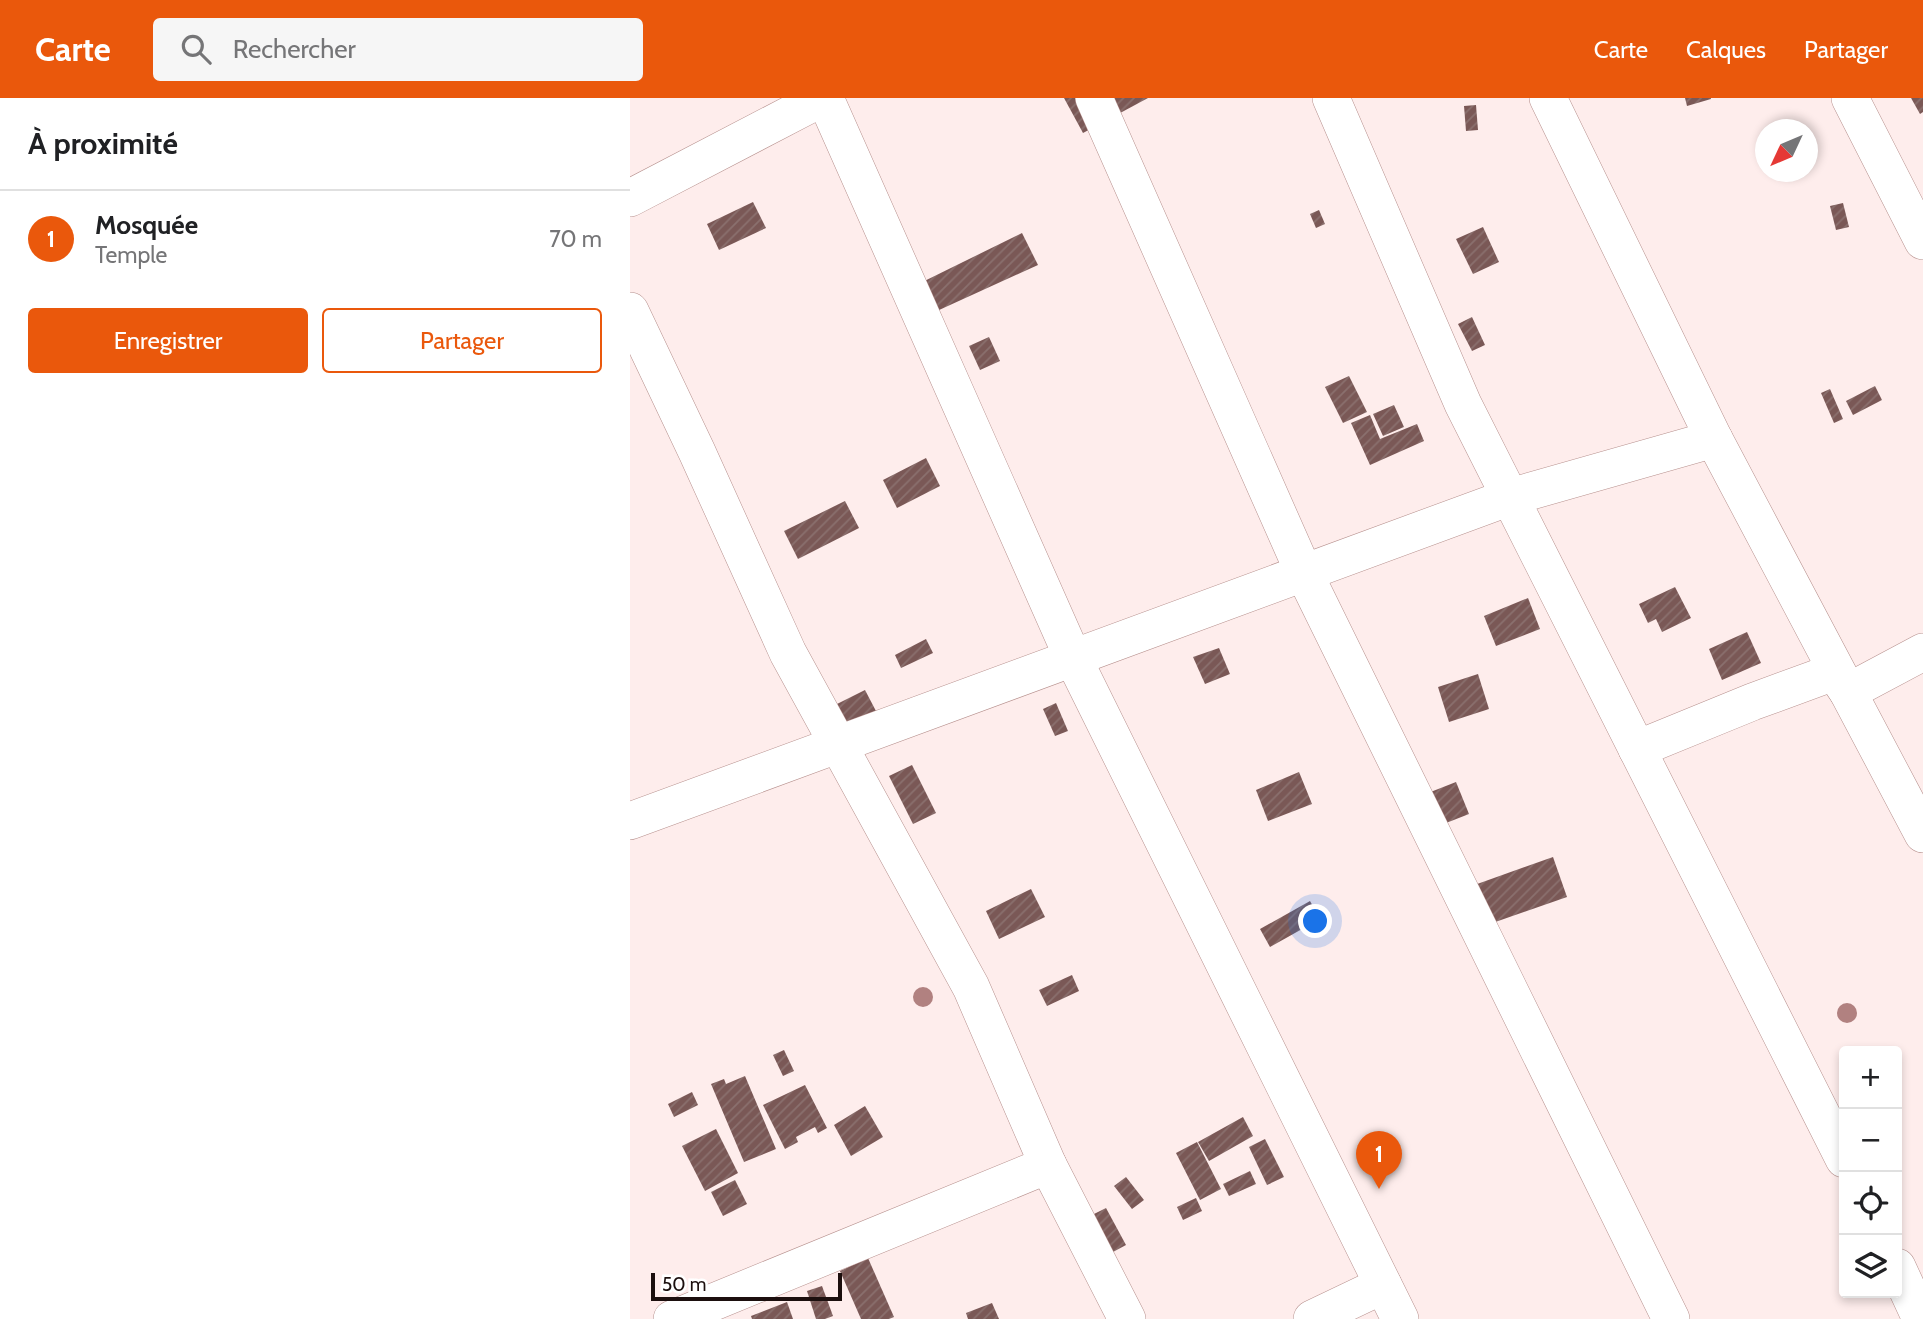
<!DOCTYPE html>
<html lang="fr">
<head>
<meta charset="utf-8">
<style>
	:root { --surface:#fff; --page:#f6f6f6; --text:#202124; --muted:#757577; --line:#e0e0e0; --accent:#ea580c }
	body { margin:0; font-family:Cabin,sans-serif; background:var(--page); color:var(--text) }
	.controls { position:absolute; right:21px; bottom:21px; display:grid; overflow:hidden; border-radius:7px; box-shadow:0 4px 10px #0003 }
	.controls button { width:63px; height:63px; display:grid; place-items:center; padding:0; border:0; border-bottom:2px solid var(--line); background:var(--surface); color:var(--text); font:35px sans-serif }
	.compass { position:absolute; left:1125px; top:21px; width:63px; height:63px; border-radius:50%; background:var(--surface); box-shadow:0 4px 10px #0003; rotate:226deg }
	.scale { position:absolute; left:21px; bottom:18px; width:191px; box-sizing:border-box; padding-left:7px; border:4px solid #1c0f0e; border-top:0; font-size:19px; line-height:24px; white-space:nowrap; color:#1c0f0e; -webkit-text-stroke:5px #fff; paint-order:stroke }
	.you { position:absolute; left:686px; top:824px; width:24px; height:24px; margin:-18px; border:5px solid #fff; border-radius:50%; background:#1a73e8; box-shadow:0 0 0 10px #1a73e833 }
	.badge { display:grid; place-items:center; width:46px; height:46px; border-radius:50%; background:var(--accent); color:#fff; font-size:23px; font-weight:700 }
	.pin { position:absolute; translate:-50% -58px; filter:drop-shadow(0 2px 4px #0008) }
	.pin::after { content:''; position:absolute; top:37px; width:24px; height:21px; background:inherit; clip-path:polygon(0 0,100% 0,50% 100%) }
	.list { margin:0; padding:0; list-style:none }
	h2 { display:flex; justify-content:space-between; align-items:center; height:91px; margin:0; padding:0 28px; font-size:30px }
	h2 small { font-size:23px; font-weight:400; color:var(--muted) }
	.list li { display:grid; grid-template-columns:46px 1fr auto; gap:21px; align-items:center; box-sizing:border-box; height:98px; padding:0 28px; border-top:2px solid var(--line) }
	.list b { display:block; font-size:26px; white-space:nowrap }
	.list p { margin:0; font-size:23px; white-space:nowrap; color:var(--muted) }
	.list em { font-size:23px; font-style:normal; color:var(--muted) }
	.actions { display:flex; gap:14px; padding:21px 28px }
	.actions a { flex:1; padding:16px 0; border:2px solid var(--accent); border-radius:7px; text-align:center; font-size:24px; color:var(--accent) }
	.actions .main { background:var(--accent); color:#fff }
	.icon { flex:none; width:38px; height:38px; fill:none; stroke:currentColor; stroke-width:2; stroke-linecap:round; stroke-linejoin:round }
	.map { position:relative; flex:none; width:1293px; height:1221px; overflow:hidden }
	header { display:flex; align-items:center; gap:42px; box-sizing:border-box; height:98px; padding:0 35px; background:var(--accent); color:#fff }
	header strong { font-size:33px }
	nav { display:flex; gap:38px; margin-inline-start:auto; font-size:24px }
	.search { width:490px; height:63px; background:var(--page); display:flex; align-items:center; gap:18px; box-sizing:border-box; padding:0 24px; border-radius:7px; color:var(--muted); font-size:26px }
	main { display:flex }
	aside { flex:1; background:var(--surface) }
	.map>svg:first-child { display:block }
	.building { fill:url(#building-hatch) }
	.lines { fill:none; stroke-linecap:round; stroke-linejoin:round }
	.minor-casing { stroke:#b7918e; stroke-width:38 }
	.minor { stroke:#fff; stroke-width:37 }
	.tree { fill:#b18180 }
</style>
</head>
<body>
<header>
<strong>Carte</strong>
<div class="search"><svg class="icon" aria-label="search" viewBox="0 0 24 24"><circle cx="10" cy="10" r="6"/><path d="M15 15l6 6"/></svg>Rechercher</div>
<nav><a>Carte</a><a>Calques</a><a>Partager</a></nav>
</header>
<main>
<aside>
<h2>À proximité<small></small></h2>
<ul class="list">
<li><span class="badge">1</span><div><b>Mosquée</b><p>Temple</p></div><em>70 m</em></li>
</ul>
<div class="actions"><a class="main">Enregistrer</a><a>Partager</a></div>
</aside>
<div class="map">
<svg width="1293" height="1221" viewBox="0 0 1293 1221">
	<defs>
		<pattern id="building-hatch" width="6" height="6" patternUnits="userSpaceOnUse" patternTransform="scale(1.75)"><rect width="6" height="6" fill="#7a5856"/><path d="M-1 1l2-2M0 6l6-6M5 7l2-2" fill="none" stroke="#8a706e"/></pattern>
	</defs>
	<rect width="100%" height="100%" fill="#feedec"/>
	<g class="building">
		<polygon points="434,0 518,0 453,35"/>
		<polygon points="1055,0 1081,0 1081,1 1057,8"/>
		<polygon points="1281,0 1293,0 1293,14 1290,16"/>
		<polygon points="846,7 848,32 836,33 834,8"/>
		<polygon points="123,104 136,130 89,152 77,126"/>
		<polygon points="1213,105 1219,129 1206,132 1200,108"/>
		<polygon points="689,112 695,126 686,130 680,116"/>
		<polygon points="853,129 869,164 843,176 826,141"/>
		<polygon points="392,135 408,167 285,223 270,195"/>
		<polygon points="842,219 855,247 842,253 828,226"/>
		<polygon points="359,239 370,263 350,272 339,248"/>
		<polygon points="719,278 737,314 713,325 695,289"/>
		<polygon points="1245,288 1252,302 1223,317 1216,303"/>
		<polygon points="1200,291 1213,321 1204,325 1191,295"/>
		<polygon points="764,307 774,329 753,338 743,316"/>
		<polygon points="740,317 750,341 787,326 794,343 740,367 721,325"/>
		<polygon points="296,360 310,388 267,410 253,382"/>
		<polygon points="215,403 229,430 168,461 154,433"/>
		<polygon points="1045,489 1061,520 1032,534 1026,521 1018,525 1009,506"/>
		<polygon points="898,500 910,531 866,548 854,518"/>
		<polygon points="1117,534 1131,565 1092,582 1079,551"/>
		<polygon points="296,541 303,555 271,570 265,557"/>
		<polygon points="589,550 600,576 575,586 563,559"/>
		<polygon points="848,576 859,611 819,624 808,589"/>
		<polygon points="235,592 247,615 218,629 207,606"/>
		<polygon points="426,605 438,633 425,638 413,611"/>
		<polygon points="282,667 306,715 283,726 259,678"/>
		<polygon points="669,674 682,706 638,723 626,692"/>
		<polygon points="826,684 839,716 811,727 798,695"/>
		<polygon points="923,759 937,799 851,829 836,790"/>
		<polygon points="401,791 415,819 369,841 356,813"/>
		<polygon points="680,803 690,821 640,849 630,831"/>
		<polygon points="442,877 449,893 417,908 409,892"/>
		<polygon points="154,952 164,973 153,978 143,957"/>
		<polygon points="115,978 146,1051 114,1064 81,986 94,981 96,986"/>
		<polygon points="175,987 197,1030 188,1035 185,1029 166,1039 168,1044 155,1051 133,1007"/>
		<polygon points="62,994 68,1007 44,1019 38,1006"/>
		<polygon points="235,1008 253,1039 221,1058 204,1027"/>
		<polygon points="613,1019 623,1038 579,1063 568,1044"/>
		<polygon points="86,1031 108,1075 75,1093 52,1048"/>
		<polygon points="635,1041 654,1079 637,1087 619,1049"/>
		<polygon points="567,1044 591,1091 570,1102 546,1055"/>
		<polygon points="620,1073 626,1086 599,1098 593,1086"/>
		<polygon points="496,1079 514,1102 502,1111 484,1088"/>
		<polygon points="105,1082 117,1106 93,1118 81,1094"/>
		<polygon points="566,1100 572,1113 553,1122 547,1109"/>
		<polygon points="476,1110 496,1147 483,1154 462,1117"/>
		<polygon points="238,1160 264,1219 259,1221 231,1221 210,1173"/>
		<polygon points="192,1188 203,1218 195,1221 186,1221 177,1193"/>
		<polygon points="157,1204 163,1221 122,1221 121,1218"/>
		<polygon points="362,1205 369,1221 338,1221 336,1215"/>
	</g>
	<g class="lines">
		<g class="minor-casing">
			<g id="minor">
				<polyline points="195,0 443,560 770,1221"/>
				<polyline points="464,0 674,475 1041,1221"/>
				<polyline points="701,0 833,306 1214,1061"/>
				<polyline points="918,0 1084,341 1293,736"/>
				<polyline points="1220,0 1293,143"/>
				<polyline points="0,100 192,0"/>
				<polyline points="0,213 67,354 158,555 341,889 418,1067 497,1221"/>
				<polyline points="1007,651 1122,604 1204,574 1218,594 1293,554"/>
				<polyline points="0,723 880,399 1084,341"/>
				<polyline points="1267,1169 1291,1221"/>
				<polyline points="42,1221 418,1067"/>
				<polyline points="682,1221 753,1187"/>
			</g>
		</g>
		<use href="#minor" class="minor"/>
	</g>
	<g class="tree">
		<circle cx="293" cy="899" r="10"/>
		<circle cx="1217" cy="915" r="10"/>
	</g>
</svg>
<div class="controls">
<button>+</button>
<button>−</button>
<button><svg class="icon" aria-label="locate" viewBox="0 0 24 24"><circle cx="12" cy="12" r="6"/><path d="M12 2v4M12 18v4M2 12h4M18 12h4"/></svg></button>
<button><svg class="icon" aria-label="layers" viewBox="0 0 24 24"><path d="M12 4l9 5-9 5-9-5zM3 14l9 5 9-5"/></svg></button>
</div>
<svg class="compass" viewBox="-18 -18 36 36"><path d="M0-13l5 13h-10z" fill="#e53935"/><path d="M0 13l5-13h-10z" fill="#757577"/></svg>
<div class="scale">50 m</div>
<div class="you"></div>
<div class="pin badge" style="left:749px;top:1091px">1</div>
</div>
</main>
</body>
</html>
